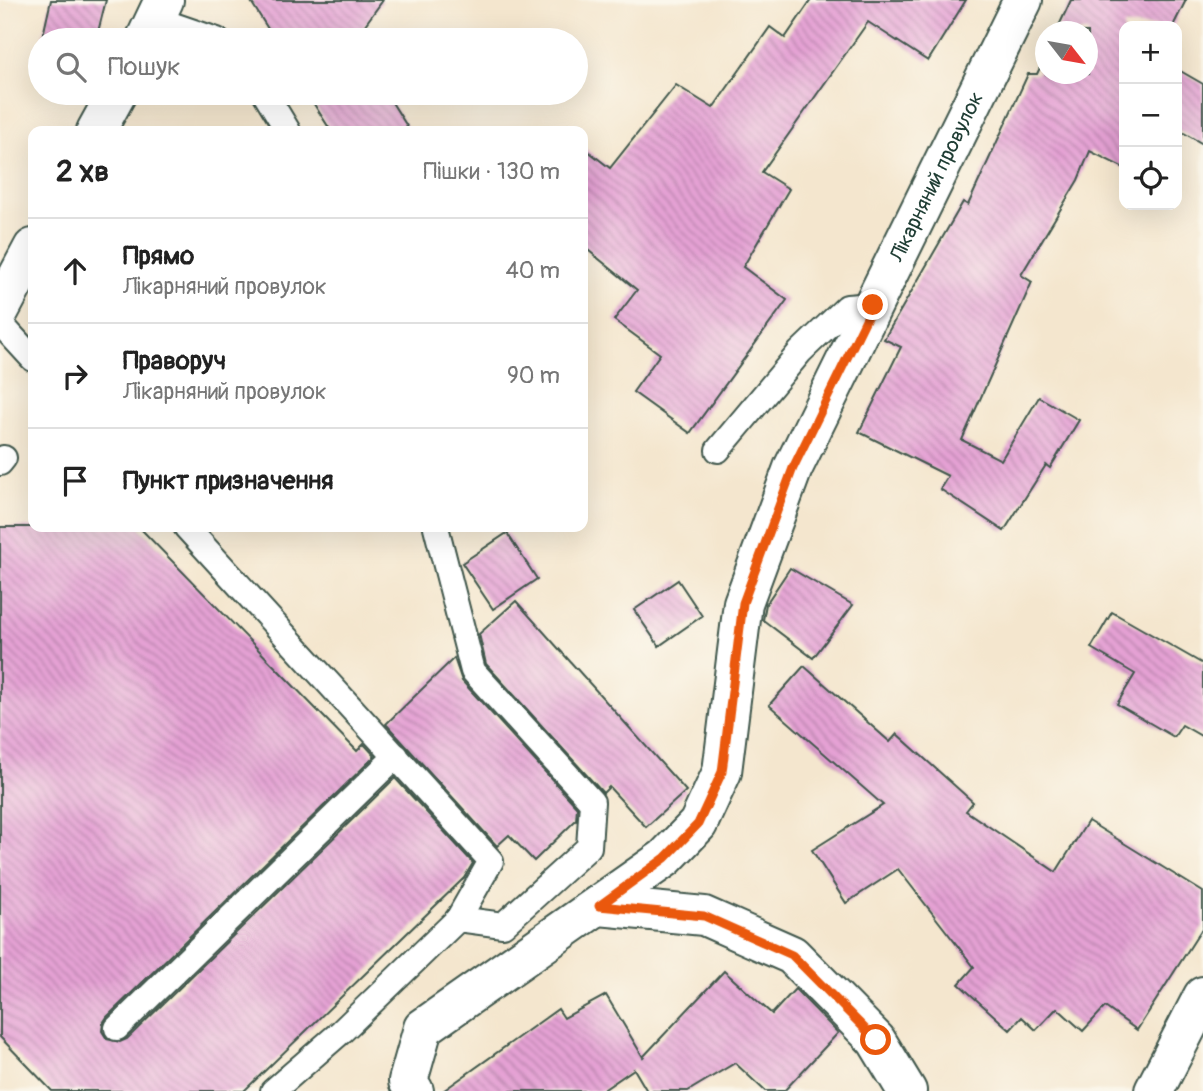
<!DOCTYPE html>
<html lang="uk">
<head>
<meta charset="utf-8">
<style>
	:root { --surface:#fff; --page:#f2f2f2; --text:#222; --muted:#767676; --line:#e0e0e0 }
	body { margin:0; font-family:Pangolin,sans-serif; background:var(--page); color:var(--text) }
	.controls { position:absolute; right:21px; top:21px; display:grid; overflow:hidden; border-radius:14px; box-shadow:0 7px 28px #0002 }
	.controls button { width:63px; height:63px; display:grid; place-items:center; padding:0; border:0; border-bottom:2px solid var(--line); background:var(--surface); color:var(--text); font:35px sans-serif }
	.compass { position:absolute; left:1035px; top:21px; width:63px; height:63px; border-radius:50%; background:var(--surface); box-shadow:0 7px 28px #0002; rotate:121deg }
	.stop { position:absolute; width:21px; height:21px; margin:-16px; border:5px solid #ea580c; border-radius:50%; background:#fff }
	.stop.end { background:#ea580c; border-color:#fff; box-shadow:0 2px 7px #0008 }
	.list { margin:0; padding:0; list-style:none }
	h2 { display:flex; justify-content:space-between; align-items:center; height:91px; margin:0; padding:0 28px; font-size:30px }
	h2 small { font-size:23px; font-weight:400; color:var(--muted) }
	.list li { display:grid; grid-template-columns:46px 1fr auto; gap:21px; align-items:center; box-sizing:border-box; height:105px; padding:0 28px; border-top:2px solid var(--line) }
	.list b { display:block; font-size:26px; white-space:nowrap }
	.list p { margin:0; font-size:23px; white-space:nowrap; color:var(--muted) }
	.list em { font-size:23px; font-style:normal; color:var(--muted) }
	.icon { flex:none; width:38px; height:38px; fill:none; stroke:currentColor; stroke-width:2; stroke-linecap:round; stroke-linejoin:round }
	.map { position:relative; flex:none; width:1203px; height:1091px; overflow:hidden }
	.search { position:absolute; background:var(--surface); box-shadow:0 7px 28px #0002; left:28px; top:28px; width:560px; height:77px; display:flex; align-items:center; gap:18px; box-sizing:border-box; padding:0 24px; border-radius:38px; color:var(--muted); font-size:26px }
	.panel { position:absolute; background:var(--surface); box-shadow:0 7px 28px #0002; left:28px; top:126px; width:560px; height:406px; border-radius:14px }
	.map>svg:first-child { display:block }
	.building { fill:url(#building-back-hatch) }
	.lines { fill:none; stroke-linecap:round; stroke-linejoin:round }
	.lane-casing { stroke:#3f564b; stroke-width:28 }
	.street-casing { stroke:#3f564b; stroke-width:42 }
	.lane { stroke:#fff; stroke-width:24 }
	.street { stroke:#fff; stroke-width:38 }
	.route { stroke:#ea580c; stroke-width:9 }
	.labels { text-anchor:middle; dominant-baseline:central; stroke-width:5; stroke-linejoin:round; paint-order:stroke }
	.street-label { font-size:21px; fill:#1f3d34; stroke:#fbf7ec }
</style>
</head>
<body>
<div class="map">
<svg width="1203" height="1091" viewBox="0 0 1203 1091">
	<defs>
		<pattern id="building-back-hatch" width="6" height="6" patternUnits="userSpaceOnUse" patternTransform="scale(1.75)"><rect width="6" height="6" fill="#e5a1d4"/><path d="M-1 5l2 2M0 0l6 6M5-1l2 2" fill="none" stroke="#b984ad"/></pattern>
	</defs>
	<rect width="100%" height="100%" fill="#fbf7ec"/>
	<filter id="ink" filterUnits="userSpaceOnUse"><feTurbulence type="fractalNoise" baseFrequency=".0143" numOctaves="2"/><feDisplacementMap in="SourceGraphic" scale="14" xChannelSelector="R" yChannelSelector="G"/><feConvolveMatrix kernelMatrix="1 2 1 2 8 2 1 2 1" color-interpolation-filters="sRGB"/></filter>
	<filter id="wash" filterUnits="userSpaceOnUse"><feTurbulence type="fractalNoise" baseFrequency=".00686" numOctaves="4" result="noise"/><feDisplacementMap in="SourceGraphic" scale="28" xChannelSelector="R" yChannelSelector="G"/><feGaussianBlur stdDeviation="1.57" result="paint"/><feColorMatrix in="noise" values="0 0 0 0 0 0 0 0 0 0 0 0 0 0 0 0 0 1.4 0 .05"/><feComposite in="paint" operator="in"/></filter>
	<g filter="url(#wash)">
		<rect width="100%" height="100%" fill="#f4e6ce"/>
		<g id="blocks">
			<g class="building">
				<polygon points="51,0 106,0 96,40 42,40"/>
				<polygon points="250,0 383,0 354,40 275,40"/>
				<polygon points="811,0 966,0 928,61 868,22 762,172 789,189 743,267 787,300 690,433 633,392 660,354 614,320 637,290 583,246 583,147 610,168 676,85 713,108 770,27 785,38"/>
				<polygon points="1071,0 1186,0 1173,26 1124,26 1124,168 1090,151 1078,180 1021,275 1032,282 962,440 1001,460 1039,397 1079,420 1050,468 1046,465 1004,531 940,489 948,476 859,432 901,347 884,339 963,202 968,205 1028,74 1037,74 1046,55 1046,74 1088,74 1088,32 1056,32"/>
				<polygon points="1177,69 1203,84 1203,144 1177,129"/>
				<polygon points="307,93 386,93 410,131 331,131"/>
				<polygon points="0,527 139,527 357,751 364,744 375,756 107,1017 103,1023 102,1031 107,1039 120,1042 127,1039 395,778 473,863 464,878 244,1091 52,1091 0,1037"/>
				<polygon points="507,533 537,579 493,609 462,563"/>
				<polygon points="790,568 853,605 813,658 763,620 766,604"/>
				<polygon points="678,580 702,616 659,646 634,610"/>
				<polygon points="516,601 686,791 646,827 609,787 603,793 486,664 479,634"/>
				<polygon points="1112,612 1203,664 1203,737 1182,725 1174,737 1117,704 1135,674 1091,648"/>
				<polygon points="454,658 462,681 577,807 576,820 534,861 509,835 497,846 386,724"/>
				<polygon points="804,666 890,742 897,734 973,802 966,811 1056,872 1088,821 1203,892 1203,927 1137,1030 1105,1007 1083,1031 1057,1008 1036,1030 1022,1017 1010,1030 959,984 974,967 898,869 846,903 812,850 883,805 769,705"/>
				<polygon points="724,971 772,1014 795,989 838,1033 784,1091 765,1091 735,1063 688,1091 647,1091 634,1069 602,1091 443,1091 558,1009 564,1018 606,995 643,1057"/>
			</g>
		</g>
	</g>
	<g filter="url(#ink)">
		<use href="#blocks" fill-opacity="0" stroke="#3f564b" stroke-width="2"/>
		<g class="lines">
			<g class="lane-casing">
				<g id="lane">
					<polyline points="156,19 217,40"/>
					<polyline points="265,93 288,131"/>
					<polyline points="0,323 33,359"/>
					<polyline points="718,450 800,352 847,307 873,305"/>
					<polyline points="0,463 4,458"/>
					<polyline points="186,527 491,861 458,919"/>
					<polyline points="117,1028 396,756"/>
					<polyline points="273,1091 342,1031 458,919 503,925 589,847 592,802 473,671 436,527"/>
				</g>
			</g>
			<g class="street-casing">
				<g id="street">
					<polyline points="145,40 164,0"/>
					<polyline points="96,131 117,93"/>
					<polyline points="0,310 33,248"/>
					<polyline points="599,906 704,916 792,955 876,1040 907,1091"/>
					<path id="s1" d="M 414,1091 L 408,1081 L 423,1028 L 665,858 L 698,824 L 722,772 L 743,603 L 793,468 L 1023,0"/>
					<polyline points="1154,1091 1203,996"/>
				</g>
			</g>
			<use href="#lane" class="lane"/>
			<use href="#street" class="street"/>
		</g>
	</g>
	<g class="lines" filter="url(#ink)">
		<polyline class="route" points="873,305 793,468 743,603 722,772 698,824 665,858 599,906 704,916 792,955 876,1040"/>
	</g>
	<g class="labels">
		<g class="street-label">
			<text stroke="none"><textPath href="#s1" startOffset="1106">Лікарняний провулок</textPath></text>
		</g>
	</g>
</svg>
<div class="controls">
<button>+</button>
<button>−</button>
<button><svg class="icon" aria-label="locate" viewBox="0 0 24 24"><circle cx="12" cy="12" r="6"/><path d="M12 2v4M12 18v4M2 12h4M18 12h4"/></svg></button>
</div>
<svg class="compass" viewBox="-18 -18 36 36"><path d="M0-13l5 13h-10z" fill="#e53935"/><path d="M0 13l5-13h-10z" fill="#767676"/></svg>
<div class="stop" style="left:876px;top:1040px"></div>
<div class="stop end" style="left:873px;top:305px"></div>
<div class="search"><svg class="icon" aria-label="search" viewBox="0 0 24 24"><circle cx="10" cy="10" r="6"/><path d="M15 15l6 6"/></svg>Пошук</div>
<section class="panel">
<h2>2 хв<small>Пішки · 130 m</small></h2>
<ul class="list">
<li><svg class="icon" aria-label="ahead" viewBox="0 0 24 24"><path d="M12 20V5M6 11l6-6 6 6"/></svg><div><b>Прямо</b><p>Лікарняний провулок</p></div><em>40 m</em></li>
<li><svg class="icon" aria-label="right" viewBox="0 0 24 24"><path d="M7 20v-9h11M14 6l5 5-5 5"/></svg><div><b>Праворуч</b><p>Лікарняний провулок</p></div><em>90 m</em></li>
<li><svg class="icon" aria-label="arrive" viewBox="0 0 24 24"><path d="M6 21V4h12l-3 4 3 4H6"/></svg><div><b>Пункт призначення</b></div></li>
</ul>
</section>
</div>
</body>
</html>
